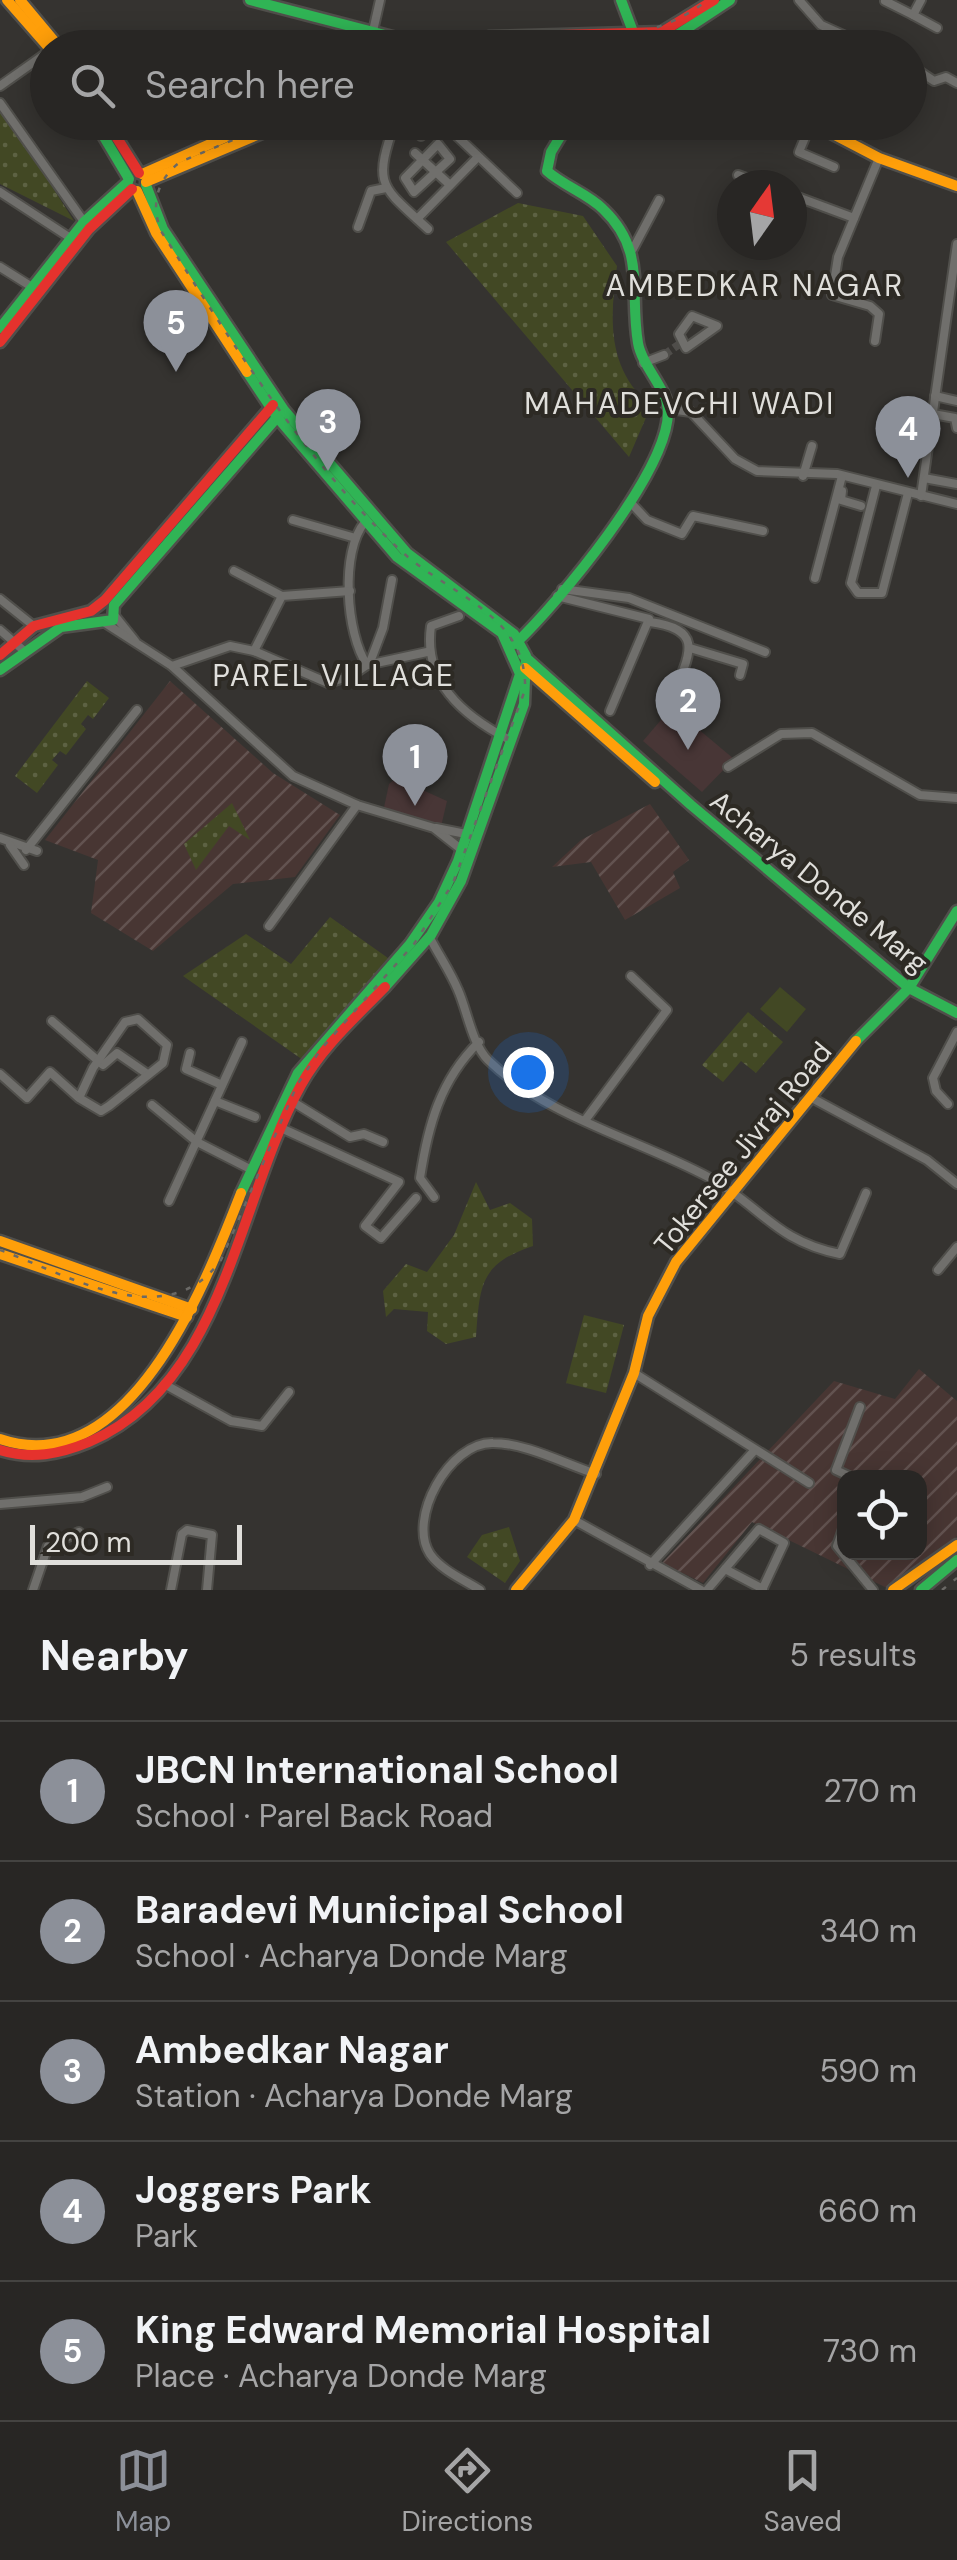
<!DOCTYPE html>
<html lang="en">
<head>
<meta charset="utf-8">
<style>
	:root { --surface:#282624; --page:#302e2c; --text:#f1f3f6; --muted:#a5a5a6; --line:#444341; --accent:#8c9099 }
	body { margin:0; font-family:"DM Sans",sans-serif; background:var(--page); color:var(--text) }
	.controls { position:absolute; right:30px; bottom:30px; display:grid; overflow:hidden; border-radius:20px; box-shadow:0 5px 25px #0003 }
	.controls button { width:90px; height:90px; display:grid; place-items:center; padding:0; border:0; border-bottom:2px solid var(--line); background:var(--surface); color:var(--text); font:50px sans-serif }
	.compass { position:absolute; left:717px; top:170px; width:90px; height:90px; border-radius:50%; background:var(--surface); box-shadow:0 5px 25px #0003; rotate:14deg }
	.scale { position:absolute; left:30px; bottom:25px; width:212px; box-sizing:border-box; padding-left:10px; border:5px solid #e0dfdb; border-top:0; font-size:28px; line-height:35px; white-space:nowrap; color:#e0dfdb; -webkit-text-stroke:8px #2d2a24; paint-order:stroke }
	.you { position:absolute; left:528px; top:1072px; width:35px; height:35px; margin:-25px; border:8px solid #fff; border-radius:50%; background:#1a73e8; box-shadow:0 0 0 15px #1a73e833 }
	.badge { display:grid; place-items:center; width:65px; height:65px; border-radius:50%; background:var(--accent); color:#fff; font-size:32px; font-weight:700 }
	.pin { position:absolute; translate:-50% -82px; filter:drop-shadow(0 2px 5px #0008) }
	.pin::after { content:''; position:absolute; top:52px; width:35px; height:30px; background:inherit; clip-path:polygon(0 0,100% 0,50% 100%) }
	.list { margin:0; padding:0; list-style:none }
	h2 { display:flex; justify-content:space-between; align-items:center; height:130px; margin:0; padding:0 40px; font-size:42px }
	h2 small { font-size:32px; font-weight:400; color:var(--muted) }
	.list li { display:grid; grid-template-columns:65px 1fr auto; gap:30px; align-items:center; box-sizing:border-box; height:140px; padding:0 40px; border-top:2px solid var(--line) }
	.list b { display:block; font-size:38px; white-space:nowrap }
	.list p { margin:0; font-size:32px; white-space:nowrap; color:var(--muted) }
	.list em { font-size:32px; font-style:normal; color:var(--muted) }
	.icon { flex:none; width:55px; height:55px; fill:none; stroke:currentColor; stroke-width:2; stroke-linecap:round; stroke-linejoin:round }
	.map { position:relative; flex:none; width:957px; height:1590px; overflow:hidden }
	.search { position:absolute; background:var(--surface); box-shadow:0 5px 25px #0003; left:30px; right:30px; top:30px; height:110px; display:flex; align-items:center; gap:25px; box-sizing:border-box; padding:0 35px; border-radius:55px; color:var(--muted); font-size:38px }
	.sheet { height:830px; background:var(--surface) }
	nav { display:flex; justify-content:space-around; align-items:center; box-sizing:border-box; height:140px; border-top:2px solid var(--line); background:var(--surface); font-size:28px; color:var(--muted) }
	nav a { display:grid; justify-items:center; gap:5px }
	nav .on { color:var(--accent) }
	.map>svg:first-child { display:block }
	.industrial { fill:url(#industrial-furrows); fill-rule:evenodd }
	.education { fill:#483636 }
	.park { fill:url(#park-dots) }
	.pitch { fill:#424824 }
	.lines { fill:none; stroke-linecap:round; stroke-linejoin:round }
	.street-tunnel { stroke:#4f4d4a; stroke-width:8; stroke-dasharray:8 4; stroke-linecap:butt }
	.street-casing { stroke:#504f4b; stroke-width:12 }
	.fast-casing { stroke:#504f4b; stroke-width:15 }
	.slow-casing { stroke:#504f4b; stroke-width:15 }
	.jam-casing { stroke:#504f4b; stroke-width:15 }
	.street { stroke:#706f6c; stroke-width:8 }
	.fast { stroke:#30b455; stroke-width:10 }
	.slow { stroke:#ff9f0a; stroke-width:10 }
	.jam { stroke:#e5322d; stroke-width:10 }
	.rail { stroke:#6a6966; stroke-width:2.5; stroke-dasharray:5 10; stroke-linecap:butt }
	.labels { text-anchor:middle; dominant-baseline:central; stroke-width:8; stroke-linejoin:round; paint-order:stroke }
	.street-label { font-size:28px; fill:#e0dfdb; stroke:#2d2a24 }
	.neighbourhood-label { font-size:30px; letter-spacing:2.5px; fill:#e0dfdb; stroke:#2d2a24 }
</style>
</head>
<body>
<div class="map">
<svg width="957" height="1590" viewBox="0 0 957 1590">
	<defs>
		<pattern id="industrial-furrows" width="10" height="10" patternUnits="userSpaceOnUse" patternTransform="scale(2.5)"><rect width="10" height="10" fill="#483633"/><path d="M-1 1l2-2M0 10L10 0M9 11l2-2" fill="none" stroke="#625350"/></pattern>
		<pattern id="park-dots" width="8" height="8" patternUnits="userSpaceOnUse" patternTransform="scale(2.5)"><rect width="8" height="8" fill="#424824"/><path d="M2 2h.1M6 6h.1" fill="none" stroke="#5d6243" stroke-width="1.8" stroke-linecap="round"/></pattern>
	</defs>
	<rect width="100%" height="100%" fill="#353330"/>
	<g class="industrial">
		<polygon points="170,681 273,773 340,815 295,877 233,884 153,951 91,913 98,860 45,840"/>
		<polygon points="650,804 689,860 673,872 680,888 625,920 591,862 552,867 581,840"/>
		<path d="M 919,1369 L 957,1401 L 957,1536 L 947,1547 L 889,1589 L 752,1522 L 703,1583 L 662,1563 L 834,1381 L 895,1399 ZM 844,1478 L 920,1478 L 920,1552 L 844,1552 Z"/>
	</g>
	<g class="education">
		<polygon points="672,707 734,759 702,792 643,741"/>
		<polygon points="396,778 447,801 440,831 383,812 389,784"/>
	</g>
	<g class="park">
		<polygon points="0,105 74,221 0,184"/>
		<path d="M 518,203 L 583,216 L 617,266 C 610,318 606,368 651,406 L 629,457 L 446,242 Z"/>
		<polygon points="87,681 109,698 93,719 88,715 81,724 86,729 66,755 60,751 52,760 58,765 37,793 15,776"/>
		<polygon points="232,803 250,840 229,826 196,870 184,844"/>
		<polygon points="330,917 388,958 303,1060 183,976 246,934 291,964"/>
		<polygon points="748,1012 783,1042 756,1073 741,1061 723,1082 702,1065"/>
		<path d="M 476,1182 L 490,1210 L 510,1203 L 532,1219 L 533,1246 C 479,1264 480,1286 476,1337 L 446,1344 L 427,1331 L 428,1312 L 394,1309 L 386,1317 L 383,1291 L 406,1264 L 427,1272 L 454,1235 Z"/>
		<polygon points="584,1315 624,1325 606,1393 566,1383"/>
		<polygon points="509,1527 520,1561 505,1583 467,1557 482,1535"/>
	</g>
	<polygon class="pitch" points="780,987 806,1009 787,1032 760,1009"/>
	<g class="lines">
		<polyline class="street-tunnel" points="664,355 681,343"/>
		<g class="street-casing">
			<g id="street">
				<polyline points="799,0 821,25 872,48"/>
				<polyline points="885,1 913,15 921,0"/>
				<polyline points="913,15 937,28"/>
				<polyline points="373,31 380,0"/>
				<polyline points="910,65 934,81 946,77 957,83"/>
				<polyline points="0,86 48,52"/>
				<polyline points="0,103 87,226"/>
				<path d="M 395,122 C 373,186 380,185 428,229"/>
				<polyline points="442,122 517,193"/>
				<polyline points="811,123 799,152 834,167"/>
				<polyline points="421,136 435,122"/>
				<polygon points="438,144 450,159 414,192 405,178"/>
				<polyline points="415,153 450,185"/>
				<polyline points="738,175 766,185"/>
				<polyline points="0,192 72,239"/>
				<polyline points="792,195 854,218"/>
				<polyline points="417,219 478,157"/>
				<polyline points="358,227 371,191 386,188"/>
				<polyline points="633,249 659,200"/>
				<polyline points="0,267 32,287"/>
				<polygon points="692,316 717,326 686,348 679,334"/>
				<polyline points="875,341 879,314 870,306 832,295 838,257 879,158"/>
				<polyline points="643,363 664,355"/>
				<polyline points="935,396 957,401"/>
				<polyline points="669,409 691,412 735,459 757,471 837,474 957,504"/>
				<polyline points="933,414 955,418 957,428"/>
				<polyline points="803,476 812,446"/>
				<polyline points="924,478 957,484"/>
				<polyline points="876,486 851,583 858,593 882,593 908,493"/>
				<polyline points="842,491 841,500 861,506"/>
				<polyline points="921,496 957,244"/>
				<polyline points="631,503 647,520 682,534 693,516 763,531"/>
				<polyline points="293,520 352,537"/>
				<path d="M 365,522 C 340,551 346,634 367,665"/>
				<polyline points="234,571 282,596"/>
				<polyline points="815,578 842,476"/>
				<polyline points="562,589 629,598 765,652"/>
				<polyline points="557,596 649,619 610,711"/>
				<polyline points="0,599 35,627"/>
				<polyline points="115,616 135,641"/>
				<path d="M 459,616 L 431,626 C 423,681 462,715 508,739"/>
				<path d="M 650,622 C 701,629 692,650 676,688 L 707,707 L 713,704"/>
				<polyline points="105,623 172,666 293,776 357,805 434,828 462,850"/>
				<polyline points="0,630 23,650"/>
				<polyline points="690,648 743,664 740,675"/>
				<polyline points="254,651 282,596 350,591"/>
				<polyline points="369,665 383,628 392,580"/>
				<polyline points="172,666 230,646 254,651 328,683 351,676 367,665 427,652"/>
				<polyline points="728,767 781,734 812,733 920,795 957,798"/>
				<polyline points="436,828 471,835"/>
				<polyline points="0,838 37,851"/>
				<polyline points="10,845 24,865"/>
				<polyline points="26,850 137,710"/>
				<polyline points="269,926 357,805"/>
				<path d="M 429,936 C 438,954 450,971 458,990 C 467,1010 472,1044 488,1060 C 548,1118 638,1139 710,1178 C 761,1206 775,1241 840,1254 L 866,1193"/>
				<polyline points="52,1021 103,1065 117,1053 146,1073"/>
				<polyline points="190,1053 186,1069 222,1085"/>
				<polyline points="0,1074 27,1098 50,1072 79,1098 93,1068 125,1022 138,1019 167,1045 163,1063 109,1106 101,1111 79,1098"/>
				<polyline points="810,1097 927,1160 957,1184"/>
				<polyline points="215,1101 255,1117"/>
				<polyline points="293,1102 350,1137 364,1134 383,1142"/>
				<polyline points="948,1104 936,1091 933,1078 957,1032"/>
				<polyline points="152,1105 197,1142 252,1170"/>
				<polyline points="586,1119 667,1010 631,976"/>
				<polyline points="281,1128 399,1182 365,1226 381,1238 416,1198"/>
				<path d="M 434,1197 L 420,1178 C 428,1126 440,1080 479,1042"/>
				<polyline points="169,1201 242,1042"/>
				<polyline points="938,1270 957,1247"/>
				<polyline points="634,1373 809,1483"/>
				<polyline points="164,1384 231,1421 262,1426 289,1392"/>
				<polyline points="853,1478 836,1470 860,1407"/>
				<polyline points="0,1504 82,1497 107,1487"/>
				<polyline points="574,1520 701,1590"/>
				<polyline points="844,1526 837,1546 873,1590"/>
				<polyline points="650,1565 753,1452"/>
				<polyline points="725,1569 763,1589"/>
				<polyline points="33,1590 48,1546 79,1532"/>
				<polyline points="171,1590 182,1534 187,1530 212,1535 207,1590"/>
				<path d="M 480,1590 C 464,1580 441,1570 430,1554 C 407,1519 449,1442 493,1443 C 526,1443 565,1464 596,1474"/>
				<polyline points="707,1590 759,1529 784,1543 762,1590"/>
			</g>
		</g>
		<g class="fast-casing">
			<g id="fast">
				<polyline points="250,0 435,48"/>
				<polyline points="621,0 635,37"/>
				<polyline points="489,48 656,43 671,39 730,0"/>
				<polyline points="668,48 674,46"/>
				<polyline points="95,122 129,179"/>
				<polyline points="146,185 163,229 284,410 407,553 514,634 526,656 524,704 461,881 431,935 385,987"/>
				<polyline points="0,328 84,222 128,182"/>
				<path d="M 515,644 C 558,603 668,472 668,412 C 668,389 642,367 638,343 C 629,290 647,251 603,209 C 588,194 564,186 547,171 L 551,152 L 569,122"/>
				<polyline points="523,655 691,805 909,988 957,1013"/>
				<polyline points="0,670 61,627 113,620 114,605 280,414"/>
				<polyline points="856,1041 909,988 957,911"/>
				<polyline points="241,1193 298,1073 410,944 439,902 458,861 520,674 502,633 397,557 277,417 247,372"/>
				<polyline points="921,1590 957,1560"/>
			</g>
		</g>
		<g class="slow-casing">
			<g id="slow">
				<polyline points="7,0 49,48"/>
				<polyline points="20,0 60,48"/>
				<polyline points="810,122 879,158 957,186"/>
				<polyline points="142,174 260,122"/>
				<polyline points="146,182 288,122"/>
				<polyline points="137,191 156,233 247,372"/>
				<polyline points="525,668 655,782"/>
				<polyline points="0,1241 192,1309"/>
				<polyline points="0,1254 187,1317"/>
				<path d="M 0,1439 C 130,1483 206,1282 241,1193"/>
				<polyline points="516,1590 574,1520 634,1373 648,1316 676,1262 856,1041"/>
				<polyline points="893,1590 957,1545"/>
			</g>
		</g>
		<g class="jam-casing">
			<g id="jam">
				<polyline points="438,48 489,37 662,32 714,0"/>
				<polyline points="107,122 139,173"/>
				<polyline points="0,342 89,229 132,189"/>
				<polyline points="0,655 34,626 91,611 105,600 273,405"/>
				<path d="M 0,1450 C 31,1460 60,1454 89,1442 C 225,1384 237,1201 301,1085 C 322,1047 355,1018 385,987"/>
			</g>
		</g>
		<use href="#street" class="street"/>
		<use href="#fast" class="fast"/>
		<use href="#slow" class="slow"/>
		<use href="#jam" class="jam"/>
		<g class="rail">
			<path d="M 449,48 C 543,19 622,65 708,0"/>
			<path d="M 0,1250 C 69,1275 166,1336 221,1260 L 297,1085 L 321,1049 L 414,944 L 453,883 L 525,690 C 528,614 448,595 400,550 C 304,460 231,341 161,231 C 150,203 158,179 180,162 L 276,122"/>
			<polyline points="942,1590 957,1578"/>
		</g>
	</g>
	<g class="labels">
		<g class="street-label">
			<text transform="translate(819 882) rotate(39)">Acharya Donde Marg</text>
			<text transform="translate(743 1148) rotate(-51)">Tokersee Jivraj Road</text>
		</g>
		<g class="neighbourhood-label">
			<text x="755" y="285">AMBEDKAR NAGAR</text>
			<text x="680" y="403">MAHADEVCHI WADI</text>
			<text x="334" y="675">PAREL VILLAGE</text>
		</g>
	</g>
</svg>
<div class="controls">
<button><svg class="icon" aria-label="locate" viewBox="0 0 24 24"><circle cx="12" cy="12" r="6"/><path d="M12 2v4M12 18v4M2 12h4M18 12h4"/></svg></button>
</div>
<svg class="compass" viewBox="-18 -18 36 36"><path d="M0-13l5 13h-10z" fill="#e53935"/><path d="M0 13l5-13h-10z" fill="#a5a5a6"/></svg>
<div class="scale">200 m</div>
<div class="you"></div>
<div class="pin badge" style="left:415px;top:806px">1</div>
<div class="pin badge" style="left:688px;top:750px">2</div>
<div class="pin badge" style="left:328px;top:471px">3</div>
<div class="pin badge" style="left:908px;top:478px">4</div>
<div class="pin badge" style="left:176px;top:372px">5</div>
<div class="search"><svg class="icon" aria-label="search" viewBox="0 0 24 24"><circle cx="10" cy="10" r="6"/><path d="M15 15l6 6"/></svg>Search here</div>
</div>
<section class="sheet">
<h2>Nearby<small>5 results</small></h2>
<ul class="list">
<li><span class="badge">1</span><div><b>JBCN International School</b><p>School · Parel Back Road</p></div><em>270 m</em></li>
<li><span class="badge">2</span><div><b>Baradevi Municipal School</b><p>School · Acharya Donde Marg</p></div><em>340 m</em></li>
<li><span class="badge">3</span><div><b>Ambedkar Nagar</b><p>Station · Acharya Donde Marg</p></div><em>590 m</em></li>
<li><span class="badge">4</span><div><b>Joggers Park</b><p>Park</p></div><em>660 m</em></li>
<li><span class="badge">5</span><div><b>King Edward Memorial Hospital</b><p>Place · Acharya Donde Marg</p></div><em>730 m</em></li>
</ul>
</section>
<nav>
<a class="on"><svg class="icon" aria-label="map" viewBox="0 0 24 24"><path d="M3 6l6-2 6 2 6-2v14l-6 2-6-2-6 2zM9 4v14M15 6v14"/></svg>Map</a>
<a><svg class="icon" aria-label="directions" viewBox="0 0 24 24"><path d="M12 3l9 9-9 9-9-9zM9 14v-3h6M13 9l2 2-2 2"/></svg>Directions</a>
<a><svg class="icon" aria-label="saved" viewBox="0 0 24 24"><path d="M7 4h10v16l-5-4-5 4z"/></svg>Saved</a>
</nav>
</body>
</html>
